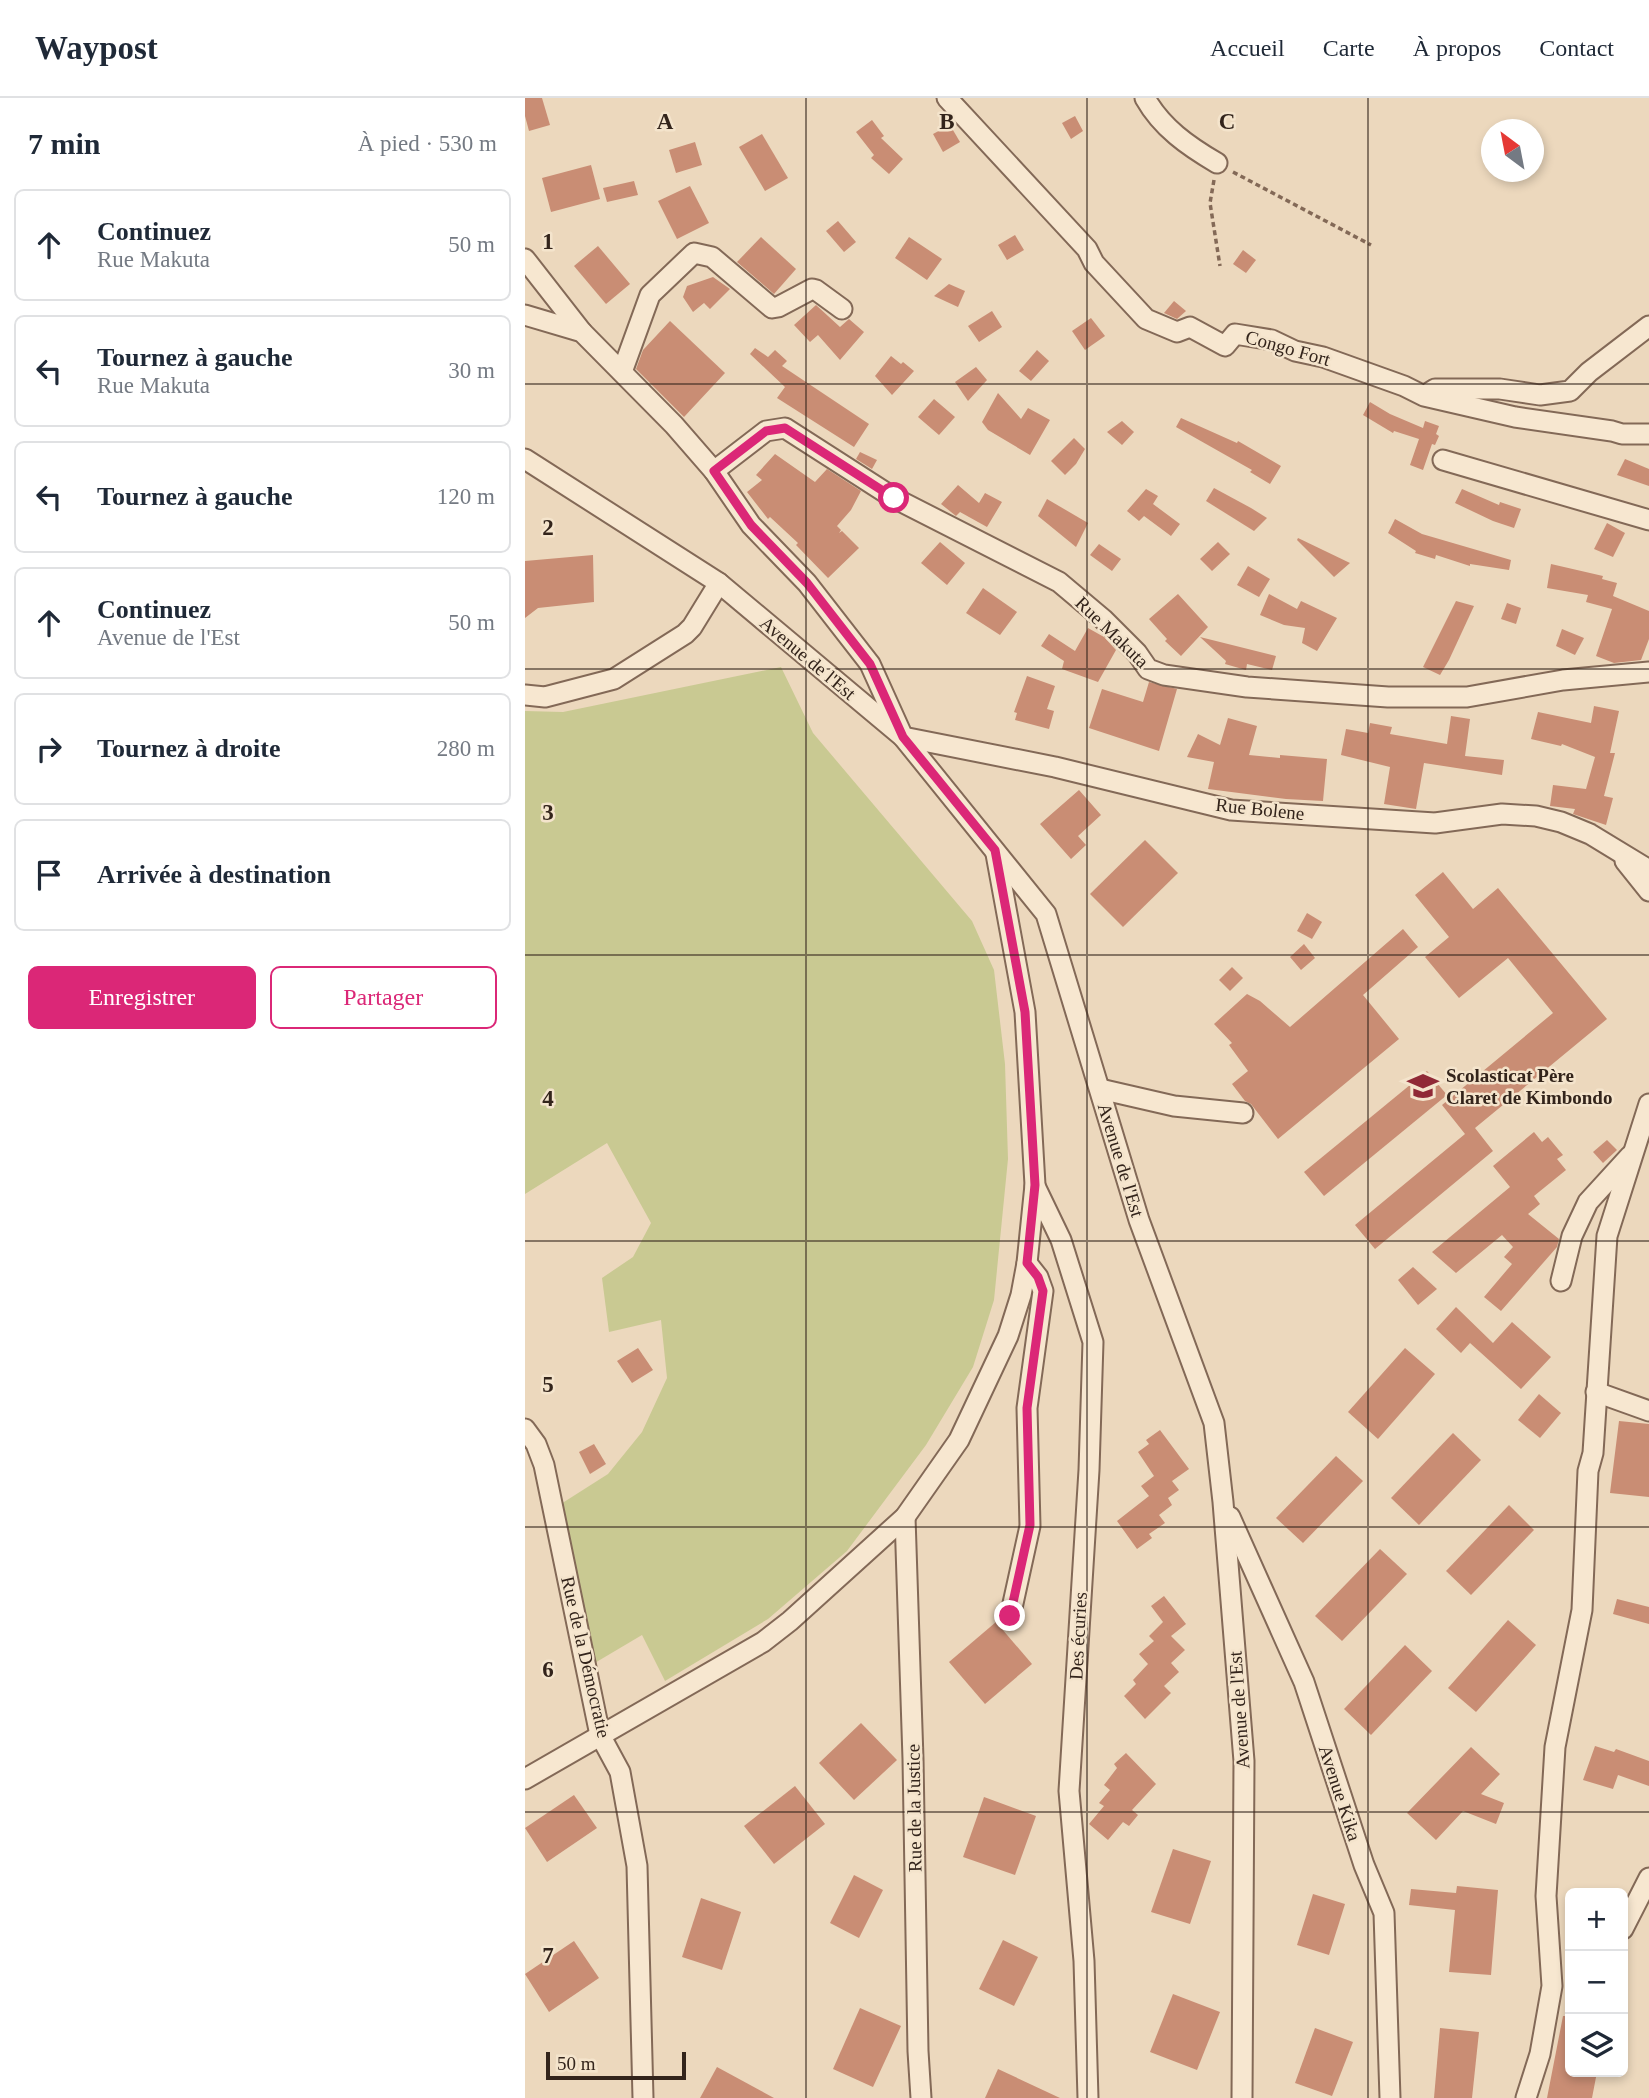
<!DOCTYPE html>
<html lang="fr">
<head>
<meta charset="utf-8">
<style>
	:root { --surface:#fff; --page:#f2f2f3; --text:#1f2937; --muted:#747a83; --line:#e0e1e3; --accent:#db2777 }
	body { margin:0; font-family:"Times New Roman",serif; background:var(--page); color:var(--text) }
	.controls { position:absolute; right:21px; bottom:21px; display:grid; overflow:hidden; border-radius:10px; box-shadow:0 4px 10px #0003 }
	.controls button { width:63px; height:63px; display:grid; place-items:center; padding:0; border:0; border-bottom:2px solid var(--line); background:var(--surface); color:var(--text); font:35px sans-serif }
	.compass { position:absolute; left:956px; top:21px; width:63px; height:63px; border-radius:50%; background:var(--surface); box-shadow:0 4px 10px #0003; rotate:328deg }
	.scale { position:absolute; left:21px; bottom:18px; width:140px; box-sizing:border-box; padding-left:7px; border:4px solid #33241b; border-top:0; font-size:19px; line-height:24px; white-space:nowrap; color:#33241b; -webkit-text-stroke:5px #f4e4cc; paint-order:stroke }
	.stop { position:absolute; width:21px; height:21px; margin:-16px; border:5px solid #db2777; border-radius:50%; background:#fff }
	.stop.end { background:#db2777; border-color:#fff; box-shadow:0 2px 7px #0008 }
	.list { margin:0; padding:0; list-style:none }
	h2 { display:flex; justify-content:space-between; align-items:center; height:91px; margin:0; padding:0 28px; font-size:30px }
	h2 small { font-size:23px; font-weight:400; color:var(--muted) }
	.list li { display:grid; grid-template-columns:46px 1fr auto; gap:21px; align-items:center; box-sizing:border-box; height:112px; margin:0 14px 14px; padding:0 14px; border:2px solid var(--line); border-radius:10px }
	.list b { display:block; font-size:26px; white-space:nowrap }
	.list p { margin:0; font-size:23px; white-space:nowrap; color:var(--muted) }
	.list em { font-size:23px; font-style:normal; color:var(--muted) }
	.actions { display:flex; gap:14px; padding:21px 28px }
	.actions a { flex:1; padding:16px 0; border:2px solid var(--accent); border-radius:10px; text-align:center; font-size:24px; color:var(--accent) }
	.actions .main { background:var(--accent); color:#fff }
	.icon { flex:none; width:38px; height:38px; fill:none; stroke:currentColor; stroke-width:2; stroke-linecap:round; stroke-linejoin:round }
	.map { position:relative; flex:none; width:1124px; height:2000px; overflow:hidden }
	header { display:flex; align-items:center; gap:42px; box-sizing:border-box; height:98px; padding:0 35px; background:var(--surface); border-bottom:2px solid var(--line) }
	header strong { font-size:33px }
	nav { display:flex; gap:38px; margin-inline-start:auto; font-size:24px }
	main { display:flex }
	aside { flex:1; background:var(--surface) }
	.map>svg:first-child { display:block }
	.green { fill:#c9c992 }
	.building { fill:#c98d74 }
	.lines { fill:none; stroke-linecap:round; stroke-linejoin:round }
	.minor-casing { stroke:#836957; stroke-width:23 }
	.path { stroke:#836957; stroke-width:3.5; stroke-dasharray:5 3.5; stroke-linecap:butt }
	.minor { stroke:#f7e7d0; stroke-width:19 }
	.route { stroke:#db2777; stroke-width:9 }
	.grid { fill:none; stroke:#33241b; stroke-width:2; stroke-opacity:0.55 }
	.labels { text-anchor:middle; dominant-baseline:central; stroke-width:5; stroke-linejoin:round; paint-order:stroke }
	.street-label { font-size:19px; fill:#33241b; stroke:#f4e4cc }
	.poi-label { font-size:19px; font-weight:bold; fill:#33241b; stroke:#f4e4cc; text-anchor:start }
	.grid-label { font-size:23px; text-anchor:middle; font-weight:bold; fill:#33241b; stroke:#f4e4cc; stroke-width:5; stroke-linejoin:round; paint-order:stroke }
</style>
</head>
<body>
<header>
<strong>Waypost</strong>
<nav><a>Accueil</a><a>Carte</a><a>À propos</a><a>Contact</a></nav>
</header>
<main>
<aside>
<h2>7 min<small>À pied · 530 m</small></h2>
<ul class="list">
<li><svg class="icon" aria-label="ahead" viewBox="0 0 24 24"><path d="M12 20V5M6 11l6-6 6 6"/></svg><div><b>Continuez</b><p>Rue Makuta</p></div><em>50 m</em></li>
<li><svg class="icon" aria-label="left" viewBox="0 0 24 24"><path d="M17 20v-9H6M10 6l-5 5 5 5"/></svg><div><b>Tournez à gauche</b><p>Rue Makuta</p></div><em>30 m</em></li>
<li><svg class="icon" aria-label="left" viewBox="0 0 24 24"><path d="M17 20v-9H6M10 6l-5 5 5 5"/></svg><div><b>Tournez à gauche</b></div><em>120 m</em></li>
<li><svg class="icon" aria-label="ahead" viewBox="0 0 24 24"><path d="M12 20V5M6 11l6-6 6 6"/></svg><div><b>Continuez</b><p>Avenue de l'Est</p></div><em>50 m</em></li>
<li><svg class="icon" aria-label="right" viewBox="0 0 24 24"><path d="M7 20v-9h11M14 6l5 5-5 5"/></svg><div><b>Tournez à droite</b></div><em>280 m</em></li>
<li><svg class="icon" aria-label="arrive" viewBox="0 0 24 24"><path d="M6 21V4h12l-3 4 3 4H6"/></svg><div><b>Arrivée à destination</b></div></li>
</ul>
<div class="actions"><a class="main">Enregistrer</a><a>Partager</a></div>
</aside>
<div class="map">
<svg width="1124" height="2000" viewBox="0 0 1124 2000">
	<rect width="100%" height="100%" fill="#ecd8bd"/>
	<polygon class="green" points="256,569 288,635 447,823 469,872 480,966 483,1061 469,1202 448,1269 401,1347 322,1453 243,1521 140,1583 117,1537 63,1569 28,1411 83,1376 117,1334 142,1280 136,1222 84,1234 77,1180 108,1159 126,1125 82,1045 0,1096 0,613 38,614"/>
	<g class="building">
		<polygon points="0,0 17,0 25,27 4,33 0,18"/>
		<polygon points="550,18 558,33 546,41 537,25"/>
		<polygon points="347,22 359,38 356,40 378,61 364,76 346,60 349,57 331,34"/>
		<polygon points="425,27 435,44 418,54 408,36"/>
		<polygon points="237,36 263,80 240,93 214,49"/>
		<polygon points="170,44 177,67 151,75 144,52"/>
		<polygon points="66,67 75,101 26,114 17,80"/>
		<polygon points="109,83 113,97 82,104 78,90"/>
		<polygon points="165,88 184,125 152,141 133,103"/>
		<polygon points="313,123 331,144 319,154 301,133"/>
		<polygon points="490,137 499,152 482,162 473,147"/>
		<polygon points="236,139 271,171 249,196 212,164"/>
		<polygon points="384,139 417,161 402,182 370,160"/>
		<polygon points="73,148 105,186 81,206 49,168"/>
		<polygon points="718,152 731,162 721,175 708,166"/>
		<polygon points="188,179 205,191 185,211 179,205 168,214 158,199 162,188"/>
		<polygon points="424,186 440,193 433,209 409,198"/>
		<polygon points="649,203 661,213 652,221 639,215"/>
		<polygon points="291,207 315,229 324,221 339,234 315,262 293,237 285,244 269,227"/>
		<polygon points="467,213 477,229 454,244 443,228"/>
		<polygon points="566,220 580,238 560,252 547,233"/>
		<polygon points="145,223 200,275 159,319 111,271 118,252"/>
		<polygon points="230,250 243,259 250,252 262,263 257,268 344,326 329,349 252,300 260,289 225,256"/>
		<polygon points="512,252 524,263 506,283 494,273"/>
		<polygon points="366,258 376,266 378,264 389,273 367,297 350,278"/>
		<polygon points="451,269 462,282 443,303 430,284"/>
		<polygon points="473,295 496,321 503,310 525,322 505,357 463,332 457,324"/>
		<polygon points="409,301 430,319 414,337 393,319"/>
		<polygon points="845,304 865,316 898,330 900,323 914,328 911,336 914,338 910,347 907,346 898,372 885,367 894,341 869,333 868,335 838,317"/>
		<polygon points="656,320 712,345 713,343 756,368 745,386 725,374 727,372 651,329"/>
		<polygon points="597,323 609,334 597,347 582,334"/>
		<polygon points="549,340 560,351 551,366 540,377 526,363"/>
		<polygon points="335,354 352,362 347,371 331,361"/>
		<polygon points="250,356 290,384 302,371 336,393 326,412 312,428 316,432 314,435 317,433 334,450 303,480 271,447 273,445 245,419 243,421 222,394 237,382 231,377"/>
		<polygon points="1100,361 1124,371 1124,388 1092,377"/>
		<polygon points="433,387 454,405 460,395 477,404 462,429 435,414 431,418 416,406"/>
		<polygon points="689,390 726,410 742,420 729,433 681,403"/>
		<polygon points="621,391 633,398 628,406 655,426 646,438 619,418 614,423 602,413"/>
		<polygon points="937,391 974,407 975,404 996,411 989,430 968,423 930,405"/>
		<polygon points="522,401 563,425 551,449 513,418"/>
		<polygon points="870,421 897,436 986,462 984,472 945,466 945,468 911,457 910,461 890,455 891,453 863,435"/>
		<polygon points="1082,425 1100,435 1088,459 1069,451"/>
		<polygon points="773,440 825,465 809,479 772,442"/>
		<polygon points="415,444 440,465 422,487 396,465"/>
		<polygon points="693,444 705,456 687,473 675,461"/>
		<polygon points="574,446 596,461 587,473 565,457"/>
		<polygon points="68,457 69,504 13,510 0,520 0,463"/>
		<polygon points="1026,466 1078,478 1077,481 1092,485 1088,498 1124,513 1124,541 1116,562 1089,565 1071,558 1087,511 1061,504 1063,497 1022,490"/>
		<polygon points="723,468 745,481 734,499 712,487"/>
		<polygon points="458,490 492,514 475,537 441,515"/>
		<polygon points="653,496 683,529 656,558 640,543 642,541 624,521"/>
		<polygon points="744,496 772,511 776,503 812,520 792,553 777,545 780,530 759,527 735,517"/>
		<polygon points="931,503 949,508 924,562 915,577 898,569"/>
		<polygon points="982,505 996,510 991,526 976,521"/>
		<polygon points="563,530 579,539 591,552 573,584 537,571 539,563 516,548 524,536 550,553"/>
		<polygon points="1037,531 1059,540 1050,557 1031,548"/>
		<polygon points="675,539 751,558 747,572 722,566 721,572 700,566 701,563"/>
		<polygon points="502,578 530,588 522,611 529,613 524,631 490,622 492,615 489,614"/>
		<polygon points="624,584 652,591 634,653 564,630 577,591 618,604"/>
		<polygon points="1069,608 1094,613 1085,655 1090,655 1079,698 1088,700 1081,727 1048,716 1050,711 1025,708 1028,687 1061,691 1070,659 1037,646 1036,648 1006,641 1013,614 1066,625"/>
		<polygon points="926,618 945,621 940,658 979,662 977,677 899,665 891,711 859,706 865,669 816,657 821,631 843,635 845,625 867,629 865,636 922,646"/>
		<polygon points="703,620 732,628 724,657 755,660 755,657 802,661 798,703 761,701 683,691 689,664 662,659 673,636 695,647"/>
		<polygon points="554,692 576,717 553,738 561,747 546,761 515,726"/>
		<polygon points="620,742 653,775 598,829 565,796"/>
		<polygon points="918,774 948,811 973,790 1082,921 950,1030 968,1053 850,1151 830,1127 940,1036 917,1007 1028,915 983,860 934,900 900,859 924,839 890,797"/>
		<polygon points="782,815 797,824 787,841 772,833"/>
		<polygon points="878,831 893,849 838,897 874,941 753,1041 726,1006 720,1003 707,986 723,973 704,947 707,945 689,926 722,896 735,903 765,929"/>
		<polygon points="779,846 790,860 776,872 765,859"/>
		<polygon points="707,869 718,880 705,893 694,882"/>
		<polygon points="902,973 922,997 799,1098 779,1074"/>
		<polygon points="1009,1034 1017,1044 1023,1039 1038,1057 1032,1061 1041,1072 1009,1098 1015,1106 1003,1116 1034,1141 1032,1149 976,1213 959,1199 987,1166 979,1159 988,1149 977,1137 931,1175 907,1154 985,1089 968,1068"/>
		<polygon points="1082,1042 1092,1052 1078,1065 1068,1054"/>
		<polygon points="888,1169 912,1191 893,1207 873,1182"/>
		<polygon points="931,1209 968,1245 987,1224 1026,1259 996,1291 945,1245 936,1255 911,1231"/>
		<polygon points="113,1250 128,1272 107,1285 92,1263"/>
		<polygon points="880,1250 910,1276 853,1341 823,1314"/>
		<polygon points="1014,1296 1036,1315 1015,1340 993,1322"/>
		<polygon points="1094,1323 1124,1326 1124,1399 1085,1395"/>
		<polygon points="635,1332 664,1371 647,1383 654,1392 643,1400 647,1407 634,1417 640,1425 624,1436 627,1440 612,1451 592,1423 624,1398 616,1388 629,1378 613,1354 624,1346 621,1342"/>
		<polygon points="928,1335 956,1362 894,1427 866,1400"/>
		<polygon points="69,1346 81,1366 65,1376 54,1354"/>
		<polygon points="811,1358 838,1383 778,1445 751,1420"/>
		<polygon points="984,1407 1009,1432 946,1497 921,1473"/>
		<polygon points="855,1451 882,1476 817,1543 790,1518"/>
		<polygon points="639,1498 661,1526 646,1538 660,1552 646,1565 654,1574 639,1588 646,1595 620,1621 599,1598 611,1586 608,1582 623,1566 614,1556 629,1543 624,1538 638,1524 626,1508"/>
		<polygon points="1092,1501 1124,1509 1124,1526 1088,1516"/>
		<polygon points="983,1522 1011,1547 951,1614 923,1590"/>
		<polygon points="471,1524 507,1566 460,1606 424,1564"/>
		<polygon points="880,1547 907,1573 846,1637 819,1611"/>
		<polygon points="336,1625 372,1662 329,1702 294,1665"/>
		<polygon points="1070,1648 1089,1654 1091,1651 1124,1663 1124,1688 1093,1677 1088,1691 1058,1682"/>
		<polygon points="946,1649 975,1676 956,1696 979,1705 971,1726 938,1713 911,1742 882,1715"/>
		<polygon points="601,1655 631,1686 607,1712 613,1717 604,1728 598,1724 583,1742 564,1726 579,1708 574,1705 585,1692 579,1687 592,1670 589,1666"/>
		<polygon points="270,1688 300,1726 249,1766 219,1728"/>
		<polygon points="49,1697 72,1730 22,1764 0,1730"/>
		<polygon points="459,1699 511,1718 490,1777 438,1759"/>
		<polygon points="648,1751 686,1763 665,1826 626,1814"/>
		<polygon points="329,1777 358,1792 334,1840 305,1825"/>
		<polygon points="932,1788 973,1792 966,1877 924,1874 930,1812 884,1807 886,1791 931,1795"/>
		<polygon points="788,1796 820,1806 804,1857 772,1847"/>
		<polygon points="176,1800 216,1814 197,1872 157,1859"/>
		<polygon points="478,1842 513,1859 489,1908 454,1891"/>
		<polygon points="49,1843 74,1880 24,1914 0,1876"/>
		<polygon points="648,1896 695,1914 672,1972 625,1954"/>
		<polygon points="335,1910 376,1928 348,1989 308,1971"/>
		<polygon points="1038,1918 1045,1918 1045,1974 1072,1974 1067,2000 1022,2000"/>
		<polygon points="790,1930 828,1944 807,1998 770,1985"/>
		<polygon points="915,1930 954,1934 947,2000 909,2000"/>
		<polygon points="192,1969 249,2000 175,2000"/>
		<polygon points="473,1971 535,2000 460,2000"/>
	</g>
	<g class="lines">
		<g class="minor-casing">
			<g id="minor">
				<polyline points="422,0 562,151 569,165 621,221 652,234 665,229 700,248 710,236 747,242 770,253 798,259 879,288 899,298 990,319 1087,333 1097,336 1124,336"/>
				<path d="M 620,0 C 637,30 663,48 692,65"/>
				<polyline points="0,161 57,234"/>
				<polyline points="0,217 57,234 149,327 189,373 226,427 282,485 345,566 378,639 530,669 706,712 910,725 977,716 1011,718 1036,724 1065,736 1124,772"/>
				<polyline points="97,274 125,197 169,155 187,159 247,210 253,209 287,191 291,192 317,211"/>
				<polyline points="902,296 910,291 975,291 1015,297 1045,293 1064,274 1124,228"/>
				<polyline points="0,361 194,485 378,639 521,816 614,1122 689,1325 698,1404 719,1663 717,2000"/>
				<polyline points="918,362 1124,422"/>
				<polyline points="189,373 241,333 260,330 369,400 534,484 578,521 612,555 623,571 639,577 722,589 863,599 942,599 1038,582 1124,574"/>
				<polyline points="0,597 20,599 89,581 160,536 167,529 194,485"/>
				<polyline points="1100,763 1124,793"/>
				<polyline points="575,991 649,1008 718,1015"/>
				<polyline points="510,1088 536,1142 568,1244 564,1372 544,1693 559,1863 563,2000"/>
				<polyline points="1036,1183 1047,1138 1063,1104 1105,1058"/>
				<polyline points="1071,1294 1124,1313"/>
				<polyline points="0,1331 11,1346 19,1367 75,1637 95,1674 112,1768 118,2000"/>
				<polyline points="380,1419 388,1661 393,1953 396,2000"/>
				<polyline points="705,1419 779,1584 839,1767 859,1815 865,2000"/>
				<polyline points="485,1519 505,1428 502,1310 518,1193 513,1179 502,1165"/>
				<polyline points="0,1681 238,1544 265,1523 380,1419 434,1342 483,1238 496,1197 502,1165 510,1087 500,914 471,756"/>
				<polyline points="1098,1831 1124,1780"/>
				<polyline points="1001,2000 1015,1956 1027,1888 1021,1798 1030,1649 1057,1512 1063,1373 1068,1355 1082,1138 1124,1006"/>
			</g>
		</g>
		<g class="path">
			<polyline points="708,74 846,147"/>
			<polyline points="689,82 685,105 695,168"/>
		</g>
		<use href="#minor" class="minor"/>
	</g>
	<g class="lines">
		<polyline class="route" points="369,400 260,330 241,333 189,373 226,427 282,485 345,566 378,639 470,752 500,914 510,1087 502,1165 513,1179 518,1193 502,1310 505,1427 485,1518"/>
	</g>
	<path class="grid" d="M 281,0 L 281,2000M 562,0 L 562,2000M 843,0 L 843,2000M 0,286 L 1124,286M 0,571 L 1124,571M 0,857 L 1124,857M 0,1143 L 1124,1143M 0,1429 L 1124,1429M 0,1714 L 1124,1714"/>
	<defs>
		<g id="university-bare" transform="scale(2.415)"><path d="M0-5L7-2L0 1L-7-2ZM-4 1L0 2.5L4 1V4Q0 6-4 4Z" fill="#902936" stroke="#f4e4cc" stroke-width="2.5" paint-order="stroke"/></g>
	</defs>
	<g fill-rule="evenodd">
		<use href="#university-bare" x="898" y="988"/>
	</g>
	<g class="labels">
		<g class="street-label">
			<text transform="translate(763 250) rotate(16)">Congo Fort</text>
			<text transform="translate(587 534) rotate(44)">Rue Makuta</text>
			<text transform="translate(283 560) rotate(40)">Avenue de l'Est</text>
			<text transform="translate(735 711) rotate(6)">Rue Bolene</text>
			<text transform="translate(596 1062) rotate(73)">Avenue de l'Est</text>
			<text transform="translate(553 1538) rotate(-87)">Des écuries</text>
			<text transform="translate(61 1559) rotate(77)">Rue de la Démocratie</text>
			<text transform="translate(714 1612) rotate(-94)">Avenue de l'Est</text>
			<text transform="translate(815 1695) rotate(72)">Avenue Kika</text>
			<text transform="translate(389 1710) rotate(-91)">Rue de la Justice</text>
		</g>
		<g class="poi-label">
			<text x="921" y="977">Scolasticat Père<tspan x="921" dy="22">Claret de Kimbondo</tspan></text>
		</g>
	</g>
	<g class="grid-label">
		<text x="140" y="31">A</text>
		<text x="422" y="31">B</text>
		<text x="702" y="31">C</text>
		<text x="23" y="151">1</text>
		<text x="23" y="437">2</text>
		<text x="23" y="722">3</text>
		<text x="23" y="1008">4</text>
		<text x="23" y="1294">5</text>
		<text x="23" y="1579">6</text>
		<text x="23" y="1865">7</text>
	</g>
</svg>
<div class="controls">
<button>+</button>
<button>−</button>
<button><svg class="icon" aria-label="layers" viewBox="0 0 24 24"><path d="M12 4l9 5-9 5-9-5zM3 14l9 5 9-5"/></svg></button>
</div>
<svg class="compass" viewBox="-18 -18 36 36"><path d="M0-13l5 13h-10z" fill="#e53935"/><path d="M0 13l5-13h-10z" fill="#747a83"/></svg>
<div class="scale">50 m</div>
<div class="stop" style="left:369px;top:400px"></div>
<div class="stop end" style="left:485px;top:1518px"></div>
</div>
</main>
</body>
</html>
